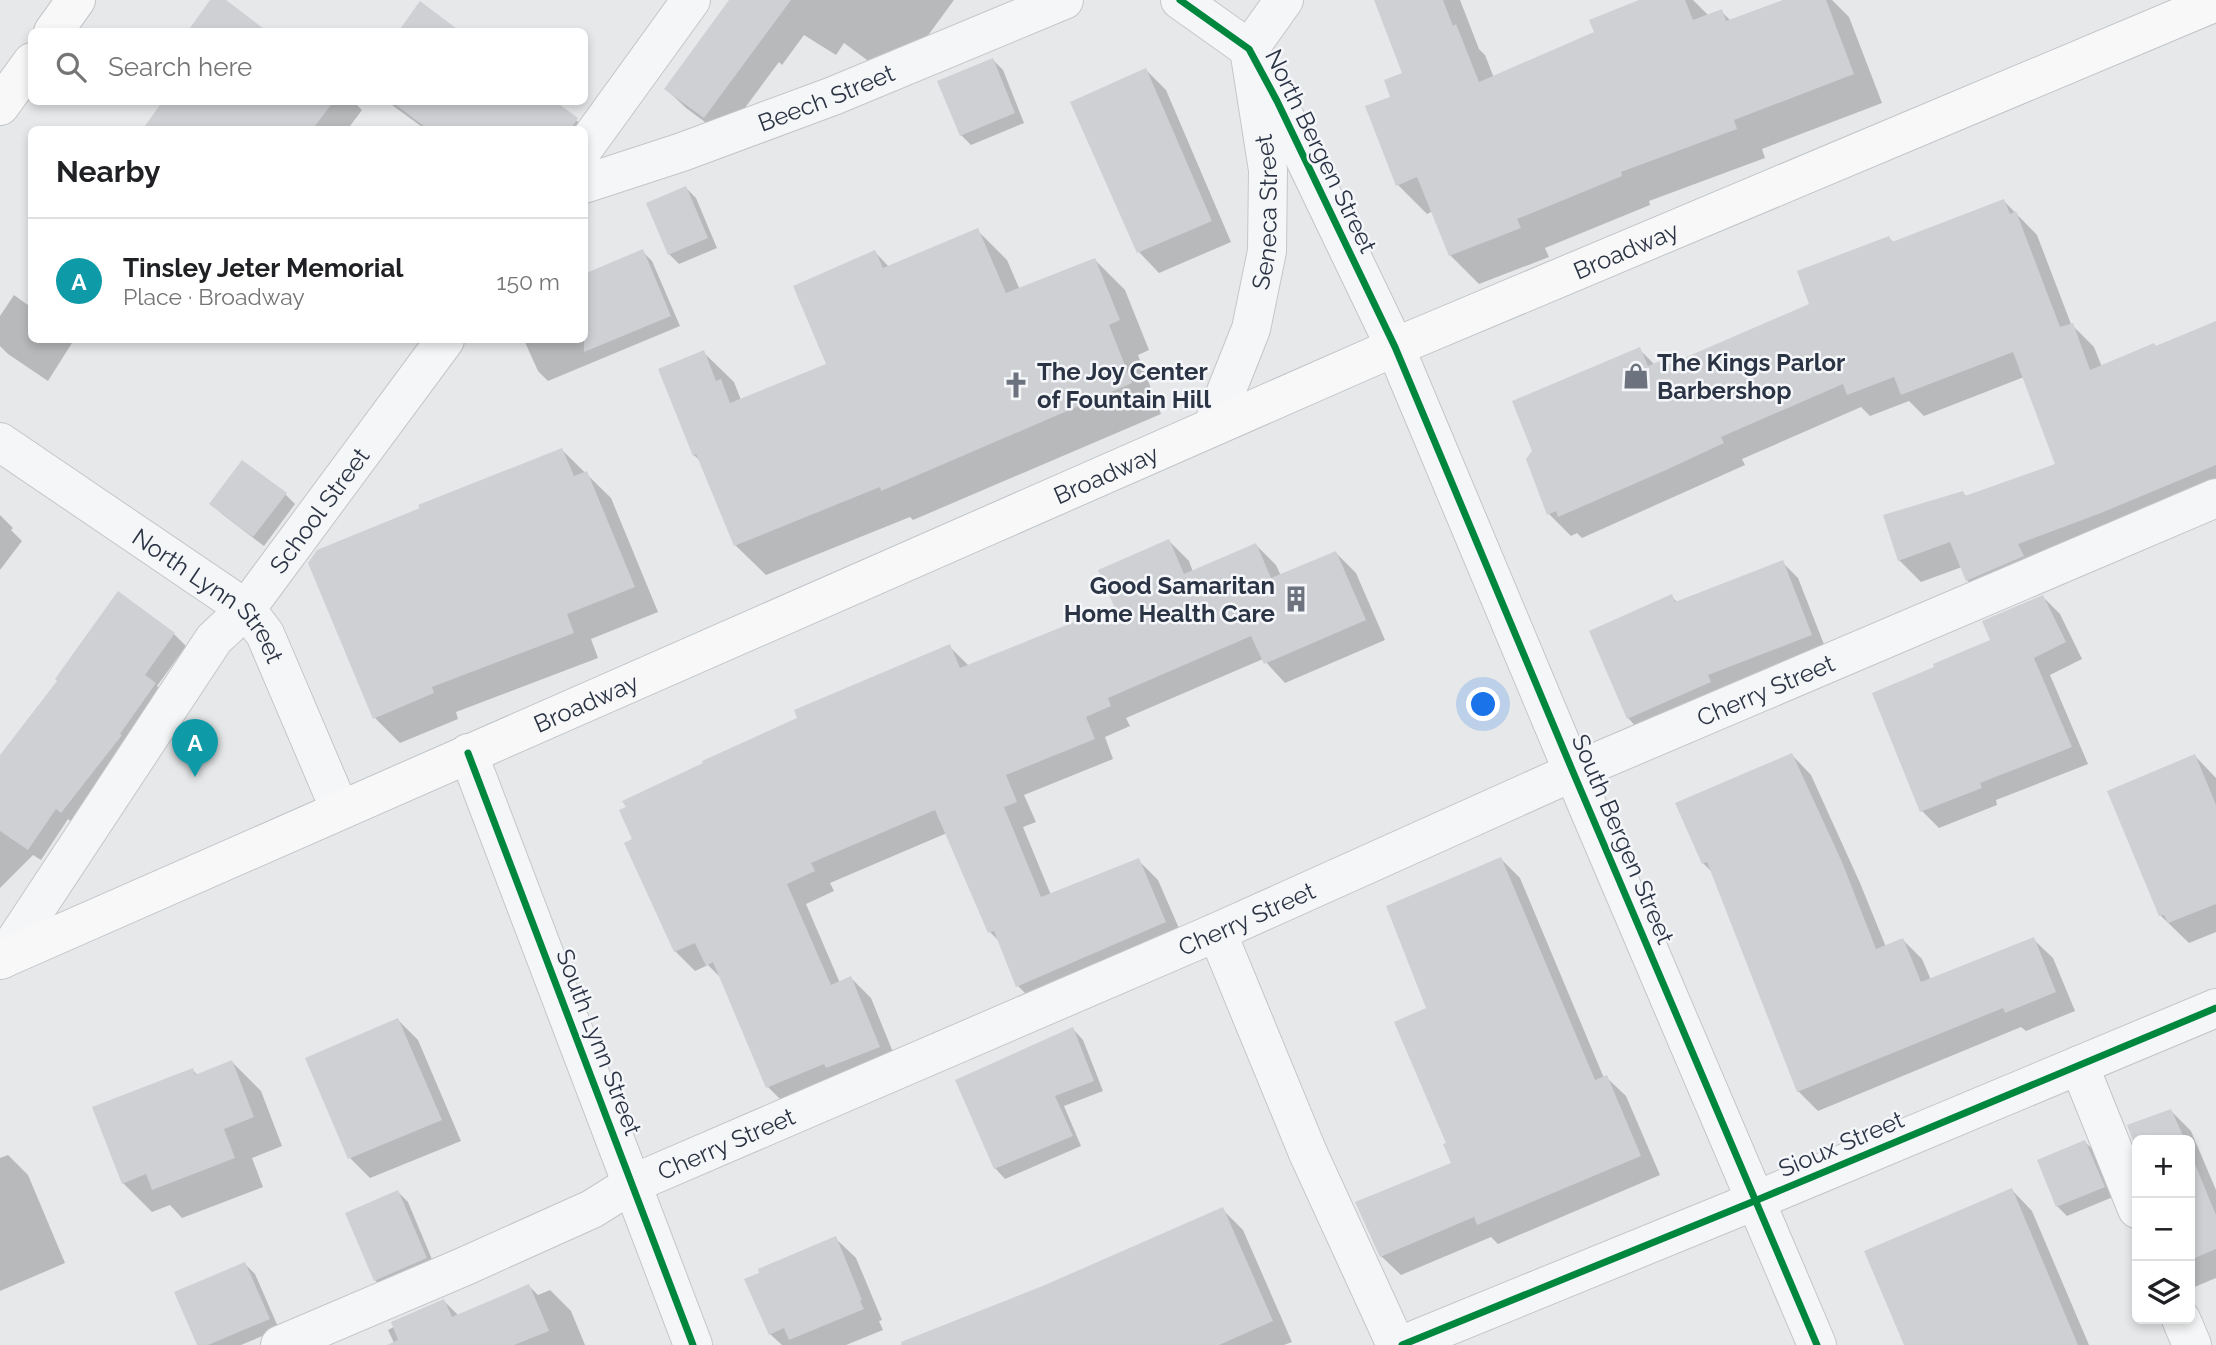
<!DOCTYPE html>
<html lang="en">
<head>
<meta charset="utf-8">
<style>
	:root { --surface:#fff; --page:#f6f6f6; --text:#202124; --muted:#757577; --line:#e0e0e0; --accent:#ea580c }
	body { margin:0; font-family:Raleway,sans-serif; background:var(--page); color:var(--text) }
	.controls { position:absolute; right:21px; bottom:21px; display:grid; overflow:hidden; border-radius:10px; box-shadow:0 4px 10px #0003 }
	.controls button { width:63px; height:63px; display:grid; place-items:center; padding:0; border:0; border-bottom:2px solid var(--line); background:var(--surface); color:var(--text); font:35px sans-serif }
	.you { position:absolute; left:1484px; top:705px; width:24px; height:24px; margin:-18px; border:5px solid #fff; border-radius:50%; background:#1a73e8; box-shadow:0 0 0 10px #1a73e833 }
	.badge { display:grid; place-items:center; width:46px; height:46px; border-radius:50%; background:var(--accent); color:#fff; font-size:23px; font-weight:700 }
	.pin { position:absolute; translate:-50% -58px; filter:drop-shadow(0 2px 4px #0008) }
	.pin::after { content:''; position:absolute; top:37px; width:24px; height:21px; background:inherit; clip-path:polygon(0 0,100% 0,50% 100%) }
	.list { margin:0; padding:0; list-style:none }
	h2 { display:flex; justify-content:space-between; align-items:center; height:91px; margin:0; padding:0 28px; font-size:30px }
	h2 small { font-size:23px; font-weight:400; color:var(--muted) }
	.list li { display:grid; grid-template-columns:46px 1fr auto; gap:21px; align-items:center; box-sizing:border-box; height:126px; padding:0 28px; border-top:2px solid var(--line) }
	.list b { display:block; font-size:26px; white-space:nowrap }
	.list p { margin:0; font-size:23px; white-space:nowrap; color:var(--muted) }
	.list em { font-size:23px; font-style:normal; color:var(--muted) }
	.icon { flex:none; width:38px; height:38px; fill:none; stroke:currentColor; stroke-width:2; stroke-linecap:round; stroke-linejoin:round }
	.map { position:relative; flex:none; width:2216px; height:1345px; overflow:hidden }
	.search { position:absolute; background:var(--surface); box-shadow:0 4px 10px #0003; left:28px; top:28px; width:560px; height:77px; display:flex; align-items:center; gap:18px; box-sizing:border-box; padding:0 24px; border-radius:10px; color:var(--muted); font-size:26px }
	.panel { position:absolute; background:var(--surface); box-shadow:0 4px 10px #0003; left:28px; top:126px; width:560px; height:217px; border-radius:10px }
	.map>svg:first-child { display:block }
	.shadow { fill:#0003 }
	.building { fill:#ced0d3 }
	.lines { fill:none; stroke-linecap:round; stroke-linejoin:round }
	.minor-casing { stroke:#c4c6c8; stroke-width:40 }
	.major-casing { stroke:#c2c5c8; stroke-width:40 }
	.minor { stroke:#f5f6f7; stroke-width:38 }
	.major { stroke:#f8f8f8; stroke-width:38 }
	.cycleway-casing { stroke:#f4f6f9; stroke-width:11 }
	.cycleway { stroke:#00873e; stroke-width:7 }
	.labels { text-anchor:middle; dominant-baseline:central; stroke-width:5; stroke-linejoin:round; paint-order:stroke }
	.street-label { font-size:24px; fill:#2b3445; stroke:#f4f6f9 }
	.poi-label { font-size:24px; font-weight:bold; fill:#2b3445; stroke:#f4f6f9; text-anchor:start }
</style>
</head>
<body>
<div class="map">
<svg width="2216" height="1345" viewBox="0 0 2216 1345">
	<rect width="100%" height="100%" fill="#e6e8ea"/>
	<g class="shadow">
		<polygon points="732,0 954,0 907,64 882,71 844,43 836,55 804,35 782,65 779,62 724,136 686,108 666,89"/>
		<polygon points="1376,0 1460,0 1479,49 1485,55 1494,78 1596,33 1644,0 1693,0 1709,16 1721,11 1731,21 1787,0 1832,0 1849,17 1882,103 1762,149 1765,158 1649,201 1650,205 1545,248 1549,257 1479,284 1450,255 1433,211 1427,214 1398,185 1393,98 1404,74"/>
		<polygon points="993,60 1003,70 1024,123 971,145 961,135"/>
		<polygon points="1146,70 1166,90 1231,242 1159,273 1139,252 1073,102"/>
		<polygon points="164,102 354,102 362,110 347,130 144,130"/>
		<polygon points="388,102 553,102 570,114 588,132 584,130 426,130"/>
		<polygon points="686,188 696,198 717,248 679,264 669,254"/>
		<polygon points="2004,201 2037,235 2071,324 2094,347 2102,367 2216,323 2216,489 1989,602 1967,580 1962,567 1921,582 1899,560 1963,493 1967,497 2057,465 2024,377 1924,416 1909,401 1870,416 1861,407 1742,459 1745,465 1582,538 1577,533 1571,536 1549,514 1639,349 1655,365 1664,361 1669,366 1812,305 1889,238 1894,243"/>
		<polygon points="977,230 1007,260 1020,290 1095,260 1125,290 1149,350 1138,355 1161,414 913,520 910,517 766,575 735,545 702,463 694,455 703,352 734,382 741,400 829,365 875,252 889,267"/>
		<polygon points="642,251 652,261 680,326 548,381 538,371 524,340 584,340"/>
		<polygon points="14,295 32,308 32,340 68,340 72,343 48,381 8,354 0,346 0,316"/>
		<polygon points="562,450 611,498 658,612 591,639 598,658 456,712 458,719 400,743 375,718 310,563"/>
		<polygon points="285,494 295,504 264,546 222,514 212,504"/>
		<polygon points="0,515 13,528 11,530 22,541 0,570"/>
		<polygon points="1169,541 1189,561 1193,572 1256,545 1276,565 1281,576 1336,553 1356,573 1385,640 1285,683 1263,659 1126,718 1130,726 1105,737 1113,759 1024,795 1036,822 1023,827 1051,895 1138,860 1158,880 1185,942 1038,1006 1018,986 1001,943 990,932 947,833 830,883 834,891 806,904 840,983 851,978 871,998 899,1067 788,1107 768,1087 723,980 708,965 695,971 675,951 949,646 969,666 1116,607"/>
		<polygon points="1782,562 1798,578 1827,652 1644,735 1628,718 1671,596 1678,603"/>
		<polygon points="2043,597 2060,614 2082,659 2050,675 2088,764 1996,800 1997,805 1939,828 1922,811 1992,641"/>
		<polygon points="174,634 186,646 157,686 167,696 74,824 68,819 41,860 33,855 0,888 0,758 59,681"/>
		<polygon points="1792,755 1811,775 1860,883 1886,947 1903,940 1922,959 1931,980 2033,939 2053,958 2075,1011 2026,1031 2021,1027 1818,1111 1798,1091 1713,873 1703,863"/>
		<polygon points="2195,756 2216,778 2216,932 2189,943 2160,915"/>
		<polygon points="1501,859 1520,878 1604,1078 1606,1077 1626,1096 1660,1175 1498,1244 1491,1237 1401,1275 1381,1256 1453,1164 1448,1144 1429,1009"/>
		<polygon points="398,1020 418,1040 461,1141 370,1178 350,1158"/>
		<polygon points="1073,1029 1083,1040 1103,1091 1064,1106 1081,1146 1005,1179 995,1168"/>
		<polygon points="232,1062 261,1091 282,1146 252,1158 263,1187 182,1218 170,1205 152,1212 123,1183 193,1070 198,1076"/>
		<polygon points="2171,1111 2191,1131 2216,1190 2216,1278 2192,1288 2190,1286 2190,1140 2137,1140 2137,1146 2129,1126"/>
		<polygon points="2085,1142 2095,1152 2113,1197 2067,1216 2057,1206"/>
		<polygon points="8,1155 28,1175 65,1263 0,1291 0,1158"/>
		<polygon points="2012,1190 2032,1211 2089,1345 1906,1345"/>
		<polygon points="398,1192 408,1202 436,1269 385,1290 375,1280"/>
		<polygon points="1222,1209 1243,1230 1292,1342 1284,1345 977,1345 1046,1287"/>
		<polygon points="835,1238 856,1258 882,1320 879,1321 883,1330 846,1345 782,1345 770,1334"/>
		<polygon points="245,1264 255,1274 279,1329 241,1345 198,1345"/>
		<polygon points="529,1286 538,1295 550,1290 571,1311 585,1345 395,1345 388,1330 444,1301 459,1316"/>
	</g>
	<g class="building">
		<polygon points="210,0 226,0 268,32 187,32"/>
		<polygon points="729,0 791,0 704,118 664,89"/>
		<polygon points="1374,0 1443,0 1453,26 1456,24 1479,82 1594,32 1589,20 1639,0 1685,0 1693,20 1722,9 1726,21 1783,0 1826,0 1854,74 1734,120 1737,129 1621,172 1622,176 1517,219 1521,228 1449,256 1417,177 1396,186 1365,106 1390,97 1384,80 1402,73"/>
		<polygon points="420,1 461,32 398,32"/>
		<polygon points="993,58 1015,113 960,136 937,81"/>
		<polygon points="1146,68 1212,221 1137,253 1070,102"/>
		<polygon points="162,102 333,102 312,130 142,130"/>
		<polygon points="392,102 556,102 578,118 570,130 429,130"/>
		<polygon points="686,186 708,238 668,255 646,203"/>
		<polygon points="2004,199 2010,214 2016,211 2060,327 2073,323 2090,370 2154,343 2156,346 2216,321 2216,465 2101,513 2018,544 2024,556 1966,581 1950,542 1898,561 1883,515 1963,491 1965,496 2055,464 2013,352 1901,395 1894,377 1847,395 1843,384 1721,437 1724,443 1666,470 1558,517 1556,511 1547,515 1526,459 1532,451 1512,401 1640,347 1648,366 1665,359 1668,365 1809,304 1797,271 1889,236 1892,242"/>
		<polygon points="978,228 1006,293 1095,258 1120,320 1109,325 1132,383 881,491 880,487 734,546 696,454 693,456 658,369 704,350 716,381 721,379 730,403 826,364 793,286 875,250 883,268"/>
		<polygon points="643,249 671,316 584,352 584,274"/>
		<polygon points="562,448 574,476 587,471 635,587 567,614 574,633 432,687 434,693 373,719 308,563 317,550 420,508 418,505"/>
		<polygon points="242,460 287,493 253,537 209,504"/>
		<polygon points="1169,539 1184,574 1256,543 1271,578 1336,551 1366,620 1264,664 1251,636 1108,698 1111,706 1086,717 1095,739 1006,775 1017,802 1004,807 1041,897 1139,858 1166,922 1016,987 994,931 988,933 935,810 811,863 815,871 787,884 831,985 851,976 880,1047 826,1068 824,1064 766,1088 713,962 706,966 695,943 674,952 624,843 632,839 619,810 626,807 622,801 703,763 702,761 797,718 794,710 950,644 960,668 1114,606 1098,570"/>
		<polygon points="1783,560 1812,635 1708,675 1711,682 1627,719 1589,631 1672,594 1675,602"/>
		<polygon points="118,591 175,633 145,675 156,683 120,734 122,735 61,813 56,809 28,850 0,831 0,755 57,681 55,679"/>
		<polygon points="2043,595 2066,642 2034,658 2072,747 1980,783 1982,788 1920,812 1872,693 1934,667 1933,664 1990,640 1982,621"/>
		<polygon points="1792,753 1842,862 1876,949 1903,938 1921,982 2034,937 2056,992 2005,1013 2003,1008 1797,1092 1707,862 1702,864 1675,803"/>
		<polygon points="2195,754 2216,805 2216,904 2168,923 2164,915 2159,916 2107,791"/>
		<polygon points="1501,857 1595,1080 1607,1075 1641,1156 1477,1225 1474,1217 1380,1257 1355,1202 1451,1163 1443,1144 1446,1143 1394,1022 1426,1008 1386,906"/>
		<polygon points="398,1018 442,1120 348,1159 305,1058"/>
		<polygon points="1073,1027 1094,1081 1055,1096 1073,1136 994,1169 955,1080"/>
		<polygon points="232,1060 254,1117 224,1129 235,1158 152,1190 146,1174 122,1184 92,1107 193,1068 195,1075"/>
		<polygon points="2171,1109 2185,1140 2137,1140 2137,1151 2127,1125"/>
		<polygon points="2085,1140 2105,1187 2056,1207 2037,1160"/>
		<polygon points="2190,1152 2216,1215 2216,1249 2190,1260"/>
		<polygon points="2012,1188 2078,1345 1904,1345 1864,1251"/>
		<polygon points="398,1190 427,1258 374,1281 345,1213"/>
		<polygon points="1223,1207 1273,1321 1219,1345 901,1345 901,1342 1045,1285"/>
		<polygon points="836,1236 862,1300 860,1301 864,1309 789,1340 784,1328 769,1335 744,1279 759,1273 758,1269"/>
		<polygon points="245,1262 270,1319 208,1345 197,1345 174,1292"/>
		<polygon points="529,1284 549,1331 514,1345 387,1345 398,1340 391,1322 444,1299 452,1317"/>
	</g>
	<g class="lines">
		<g class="minor-casing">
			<g id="minor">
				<polyline points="1180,0 1249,49 1277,101 1395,347 1573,772 1817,1345"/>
				<polyline points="584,148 691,0"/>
				<path id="s1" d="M 584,184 L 682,152 L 833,96 L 1064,0"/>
				<path id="s2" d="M 1212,427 L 1251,329 L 1267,251 L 1268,170 L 1249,49 L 1284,0"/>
				<path id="s3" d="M 0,442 L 246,609 L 265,634 L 340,810"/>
				<polyline points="468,753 693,1345"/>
				<polyline points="1217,932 1308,1153 1396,1345"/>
				<path id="s4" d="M 3,959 L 214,639 L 246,609 L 445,340"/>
				<polyline points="2079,1065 2137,1209"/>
				<polyline points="2181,1319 2192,1345"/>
				<path id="s5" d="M 280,1345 L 463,1267 L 592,1209 L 632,1184 L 1217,932 L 1573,772 L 2216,498"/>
				<polyline points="1402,1345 1757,1200 2216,1008"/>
			</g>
		</g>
		<g class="major-casing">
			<g id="major">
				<polyline points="53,32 76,0"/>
				<polyline points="0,106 32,62"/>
				<path id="s6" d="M 0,960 L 1395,347 L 2216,2"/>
			</g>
		</g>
		<use href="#minor" class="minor"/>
		<use href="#major" class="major"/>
		<g class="cycleway-casing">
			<g id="cycleway">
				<polyline points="1180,0 1249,49 1277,101 1395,347 1573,772 1817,1345"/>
				<polyline points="468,753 693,1345"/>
				<polyline points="1402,1345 1757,1200 2216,1008"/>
			</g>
		</g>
		<use href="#cycleway" class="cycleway"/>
	</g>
	<defs>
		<g id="shop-bare" transform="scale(2.1)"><path d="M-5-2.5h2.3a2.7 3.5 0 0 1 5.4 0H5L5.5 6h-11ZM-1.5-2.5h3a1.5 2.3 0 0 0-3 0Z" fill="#6c737f" stroke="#f4f6f9" stroke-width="2.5" paint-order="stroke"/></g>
		<g id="church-bare" transform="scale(2.1)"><path d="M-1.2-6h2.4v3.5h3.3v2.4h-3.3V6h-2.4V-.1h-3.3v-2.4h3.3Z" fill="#6c737f" stroke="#f4f6f9" stroke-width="2.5" paint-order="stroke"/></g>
		<g id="building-bare" transform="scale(2.1)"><path d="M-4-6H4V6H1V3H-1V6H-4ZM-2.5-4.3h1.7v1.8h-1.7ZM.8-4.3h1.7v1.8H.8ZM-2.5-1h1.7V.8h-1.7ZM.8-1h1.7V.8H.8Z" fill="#6c737f" stroke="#f4f6f9" stroke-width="2.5" paint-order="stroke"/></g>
	</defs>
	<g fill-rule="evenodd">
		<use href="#shop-bare" x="1636" y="376"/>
		<use href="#church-bare" x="1016" y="385"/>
		<use href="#building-bare" x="1296" y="599"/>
	</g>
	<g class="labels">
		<g class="street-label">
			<text stroke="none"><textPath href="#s1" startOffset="257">Beech Street</textPath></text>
			<text transform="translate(1321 151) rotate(64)">North Bergen Street</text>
			<text stroke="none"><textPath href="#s2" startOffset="224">Seneca Street</textPath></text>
			<text stroke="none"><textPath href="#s6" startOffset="1774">Broadway</textPath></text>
			<text stroke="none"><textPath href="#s6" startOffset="1208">Broadway</textPath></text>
			<text stroke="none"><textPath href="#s4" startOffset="550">School Street</textPath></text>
			<text stroke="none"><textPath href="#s3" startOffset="261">North Lynn Street</textPath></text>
			<text stroke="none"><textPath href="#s5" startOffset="1624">Cherry Street</textPath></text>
			<text stroke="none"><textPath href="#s6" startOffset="640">Broadway</textPath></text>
			<text transform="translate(1623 839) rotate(67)">South Bergen Street</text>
			<text stroke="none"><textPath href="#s5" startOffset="1057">Cherry Street</textPath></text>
			<text transform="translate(599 1042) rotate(69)">South Lynn Street</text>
			<text stroke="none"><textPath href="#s5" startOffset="490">Cherry Street</textPath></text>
			<text transform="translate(1841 1144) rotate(-23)">Sioux Street</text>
		</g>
		<g class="poi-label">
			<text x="1657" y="362">The Kings Parlor<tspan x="1657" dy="28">Barbershop</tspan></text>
			<text x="1037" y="371">The Joy Center<tspan x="1037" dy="28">of Fountain Hill</tspan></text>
			<text x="1275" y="585" text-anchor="end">Good Samaritan<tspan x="1275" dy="28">Home Health Care</tspan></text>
		</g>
	</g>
</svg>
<div class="controls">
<button>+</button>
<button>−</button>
<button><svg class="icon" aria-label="layers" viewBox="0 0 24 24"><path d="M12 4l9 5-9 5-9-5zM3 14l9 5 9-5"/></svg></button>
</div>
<div class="you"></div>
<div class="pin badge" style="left:195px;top:777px;background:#0f9aa8">A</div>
<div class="search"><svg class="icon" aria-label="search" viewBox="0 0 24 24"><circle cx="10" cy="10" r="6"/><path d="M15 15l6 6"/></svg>Search here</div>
<section class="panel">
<h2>Nearby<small></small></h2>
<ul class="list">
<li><span class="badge" style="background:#0f9aa8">A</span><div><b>Tinsley Jeter Memorial</b><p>Place · Broadway</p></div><em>150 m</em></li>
</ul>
</section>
</div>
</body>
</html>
